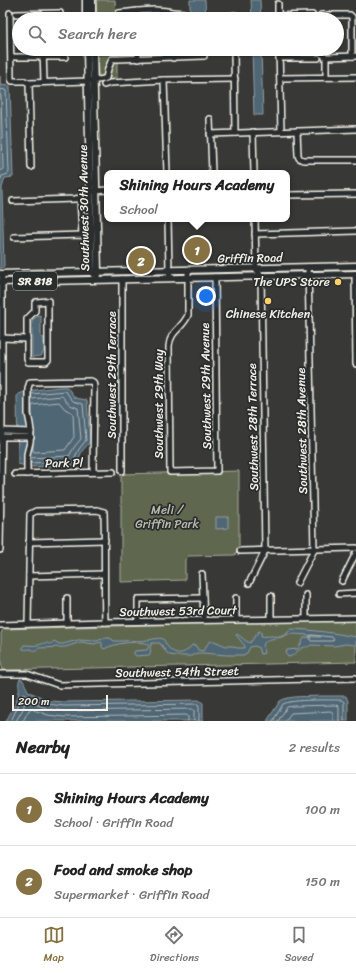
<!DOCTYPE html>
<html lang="en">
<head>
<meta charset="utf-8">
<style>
	:root { --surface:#fff; --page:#f6f6f6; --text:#222; --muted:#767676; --line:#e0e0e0; --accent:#857141 }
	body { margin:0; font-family:Sriracha,sans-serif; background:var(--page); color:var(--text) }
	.scale { position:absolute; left:12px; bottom:10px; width:96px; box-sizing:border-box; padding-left:4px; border:2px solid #f4f1e8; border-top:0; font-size:11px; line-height:14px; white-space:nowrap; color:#f4f1e8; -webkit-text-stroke:3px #2a2d2e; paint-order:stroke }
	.you { position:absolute; left:206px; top:296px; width:14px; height:14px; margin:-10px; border:3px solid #fff; border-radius:50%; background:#1a73e8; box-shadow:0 0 0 6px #1a73e833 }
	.badge { display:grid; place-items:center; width:26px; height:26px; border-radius:50%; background:var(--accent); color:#fff; font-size:13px; font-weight:700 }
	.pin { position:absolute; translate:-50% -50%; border:2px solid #fff; box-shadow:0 1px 4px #0006 }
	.popup { position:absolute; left:104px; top:170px; width:186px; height:52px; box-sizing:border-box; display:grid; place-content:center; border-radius:8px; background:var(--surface); filter:drop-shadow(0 1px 3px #0005); font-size:13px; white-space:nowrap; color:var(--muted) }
	.popup b { font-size:15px; color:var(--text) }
	.popup::after { content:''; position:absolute; left:50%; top:100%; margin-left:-8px; border:8px solid transparent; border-top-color:var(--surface) }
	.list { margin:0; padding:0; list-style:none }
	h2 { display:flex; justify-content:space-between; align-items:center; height:52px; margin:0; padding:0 16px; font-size:17px }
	h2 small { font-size:13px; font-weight:400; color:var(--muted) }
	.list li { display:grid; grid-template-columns:26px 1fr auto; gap:12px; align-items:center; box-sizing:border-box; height:72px; padding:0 16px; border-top:1px solid var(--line) }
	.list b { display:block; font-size:15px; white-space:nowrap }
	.list p { margin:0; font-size:13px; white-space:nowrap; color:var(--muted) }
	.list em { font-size:13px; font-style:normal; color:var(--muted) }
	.icon { flex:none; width:22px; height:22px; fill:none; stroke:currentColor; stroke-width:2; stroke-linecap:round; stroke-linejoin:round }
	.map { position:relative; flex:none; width:356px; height:721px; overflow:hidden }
	.search { position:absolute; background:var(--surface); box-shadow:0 1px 3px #0004; left:12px; right:12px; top:12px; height:44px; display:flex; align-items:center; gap:10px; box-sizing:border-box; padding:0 14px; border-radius:22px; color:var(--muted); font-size:15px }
	.sheet { height:196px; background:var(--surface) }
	nav { display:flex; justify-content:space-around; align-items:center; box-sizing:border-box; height:56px; border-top:1px solid var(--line); background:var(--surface); font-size:11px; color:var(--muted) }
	nav a { display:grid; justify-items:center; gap:2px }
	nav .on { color:var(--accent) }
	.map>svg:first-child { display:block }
	.green { fill:#5e684f; stroke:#a9ac9c }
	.water { fill:#4f6674; stroke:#919ea2 }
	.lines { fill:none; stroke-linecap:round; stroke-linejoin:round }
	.shore { stroke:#b2b9ba; stroke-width:1 }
	.minor-casing { stroke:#f4f1e8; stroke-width:8 }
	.major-casing { stroke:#f4f1e8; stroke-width:9 }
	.minor { stroke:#2a2d2e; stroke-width:5 }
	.major { stroke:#2a2d2e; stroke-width:6 }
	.poi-dot { fill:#ffd166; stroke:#2a2d2e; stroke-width:1.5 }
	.labels { text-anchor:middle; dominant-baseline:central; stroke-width:3.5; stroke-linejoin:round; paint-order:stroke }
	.shield { fill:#2a2d2e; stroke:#b7b6b0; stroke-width:1 }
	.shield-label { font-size:11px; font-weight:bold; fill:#f4f1e8 }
	.street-label { font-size:12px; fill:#f4f1e8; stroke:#2a2d2e }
	.poi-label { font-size:12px; fill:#f4f1e8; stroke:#2a2d2e; text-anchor:end }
	.park-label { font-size:12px; fill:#b8baab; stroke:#2a2d2e }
</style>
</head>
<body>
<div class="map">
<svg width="356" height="721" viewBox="0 0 356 721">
	<rect width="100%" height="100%" fill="#383836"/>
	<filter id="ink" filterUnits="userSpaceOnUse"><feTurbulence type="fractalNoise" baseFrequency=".025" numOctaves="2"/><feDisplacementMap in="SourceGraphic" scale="8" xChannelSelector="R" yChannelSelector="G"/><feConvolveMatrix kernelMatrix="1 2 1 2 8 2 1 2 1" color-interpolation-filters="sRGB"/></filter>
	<g filter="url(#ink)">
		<g class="green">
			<polygon points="96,0 115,0 116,19 97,19"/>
			<polygon points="97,49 117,49 117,78 102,78 98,74"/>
			<polygon points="239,471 239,547 235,555 188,556 185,560 185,580 121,582 121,474"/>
			<polygon points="331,620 356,620 356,662 3,670 1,663 1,634 2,631 4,629"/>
		</g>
		<g class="water">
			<polygon points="190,0 205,0 206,19 190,19"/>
			<polygon points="251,0 260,0 261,19 252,19"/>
			<polygon points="252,49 261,49 263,115 254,115"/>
			<polygon points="0,76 0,85 10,86 13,177 5,178 2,188 4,266 2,268 0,268"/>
			<polygon points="39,315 41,316 41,337 44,338 44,351 41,356 33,357 32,356 32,320"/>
			<polygon points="60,387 67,387 75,398 87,400 90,442 82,451 76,465 30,467 18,464 17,395 26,391"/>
			<polygon points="216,517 228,517 228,528 216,529"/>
			<path d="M 292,629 C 313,630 335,633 356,637 L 356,645 L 345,644 L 335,646 L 311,645 C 307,648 306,646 302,648 C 297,651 294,656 288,657 L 286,654 L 287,650 L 298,649 L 304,638 L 309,637 L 321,637 C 314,635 297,634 290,634 C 287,634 284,637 281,637 C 276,639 267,638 264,643 C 263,646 263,650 264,653 L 261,654 L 260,654 L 258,647 L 254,646 L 250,647 L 247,653 L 243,655 L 227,655 L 203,653 L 197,653 L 191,656 L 177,656 L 170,655 L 167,653 L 160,643 L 152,643 C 149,649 151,649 150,654 L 149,655 L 136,656 L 134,654 L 134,652 L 135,651 L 147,650 L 149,646 L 149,644 C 137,640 115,643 104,649 L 102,647 L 102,643 L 101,642 L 94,644 L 81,642 L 65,647 L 38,648 C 35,652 34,650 30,649 C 28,649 25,650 23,649 L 23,646 L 24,645 C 29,645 33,646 38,645 C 40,645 43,643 45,643 C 50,643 49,646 54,641 L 59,644 L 63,644 L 78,640 L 96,641 L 106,638 L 110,638 L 114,641 L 125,641 L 128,640 C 131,641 143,641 147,640 C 151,640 159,637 163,639 C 165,641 166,645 168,647 C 176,657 186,654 192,645 L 196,646 L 198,650 L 203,651 L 209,642 L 214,641 L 226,646 L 232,646 L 237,648 L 245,648 L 245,646 L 236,635 L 237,634 L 246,641 L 250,643 L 259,631 L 261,632 L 261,636 C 265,637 267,636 271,636 C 276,636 283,638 287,633 C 289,632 290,630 292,629 Z"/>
			<path d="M 20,679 L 22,679 C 25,683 26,688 29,692 L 51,701 L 65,702 L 199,700 L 203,703 L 203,721 L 6,721 C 11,712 17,702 19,691 C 20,687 17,684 20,679 Z"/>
			<path d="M 321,696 L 346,696 L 348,701 L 348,721 L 267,721 L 280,701 C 290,695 309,697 321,696 Z"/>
		</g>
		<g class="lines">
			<g class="shore">
				<polyline points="0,89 5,90 6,91 9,172 8,174 2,176 0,181"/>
				<polyline points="0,94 1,96 3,168 3,169 0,171"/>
				<polyline points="32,417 32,407 33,405 59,402 65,409 73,413 74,437 65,450 35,452 33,451 33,445"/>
				<polyline points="30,458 69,456 75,446 81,439 78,408 70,405 62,396 32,399"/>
				<polyline points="30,463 73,461 79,449 86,440 83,404 73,401 65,391 32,394"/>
				<polygon points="312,635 332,637 334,640 332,641 311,641 310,639 310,636"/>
				<path d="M 11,721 L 18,706 L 22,695 L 24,693 C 37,701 49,705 64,706 L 198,704 L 199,706 L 199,721"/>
				<polyline points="16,721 23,709 25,702 27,701 49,709 64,711 192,709 194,710 194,721"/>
				<polyline points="23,721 29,710 31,709 48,715 64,717 186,715 188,716 188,721"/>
				<path d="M 273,721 L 283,704 C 293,699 328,700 342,700 L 344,702 L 344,721"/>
				<polyline points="278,721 287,707 294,706 337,705 339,707 339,721"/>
				<polyline points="285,721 291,713 331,711 333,713 333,721"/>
			</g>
			<g class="minor-casing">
				<g id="minor">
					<polyline points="278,4 278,19"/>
					<polyline points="137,11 137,19"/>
					<path d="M 10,13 L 11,79 L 12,81 L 25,81 L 29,83 L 88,81 C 95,79 100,81 106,78 L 108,69 L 112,59 L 118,59 L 204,56"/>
					<path d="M 119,13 C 131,12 143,10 155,10 C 165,10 174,13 184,13"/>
					<polyline points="16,14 60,13"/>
					<polyline points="234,15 234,19"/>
					<polyline points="278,16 312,15"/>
					<polyline points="316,19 321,15 350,15 352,17 352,56"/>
					<polyline points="43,49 44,82"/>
					<polyline points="138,49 138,59"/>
					<polyline points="173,49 173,58"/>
					<polyline points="234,49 235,133"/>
					<polyline points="279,49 281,131"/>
					<polyline points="299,49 299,58"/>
					<polyline points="317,49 319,52 326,57 356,56"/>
					<polyline points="15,57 65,57"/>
					<polyline points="326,57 326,77"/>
					<polyline points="279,58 318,58"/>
					<polyline points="280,78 356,77"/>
					<polyline points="164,80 167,173"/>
					<polyline points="29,83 31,167"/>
					<polyline points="104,85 110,83 164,80 235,79"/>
					<polyline points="210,119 212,173"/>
					<polyline points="297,131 298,155 299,158 303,160 356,160"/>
					<polyline points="253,132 254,173"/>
					<polyline points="210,134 356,129"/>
					<polyline points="287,195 356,194"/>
					<polyline points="80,198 82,235"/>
					<polyline points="13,201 75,199 80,198 85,192 107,190"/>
					<polyline points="168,219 169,270 170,278"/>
					<polyline points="255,234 356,231"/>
					<polyline points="14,237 82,235 91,239"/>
					<path d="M 188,270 L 188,315 C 183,328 170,331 169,346 L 170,472 L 217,471 L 215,277"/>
					<polyline points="355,274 356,364"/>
					<polyline points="122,279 122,471"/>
					<polygon points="48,301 48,360 46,362 28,362 27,359 27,319 35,311 35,303 36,302"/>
					<polyline points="2,338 27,339"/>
					<polyline points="2,431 31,432"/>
					<polyline points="1,437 31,437"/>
					<polyline points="15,474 113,472"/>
					<polyline points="27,474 27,454 30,442 31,432 30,424 28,414 28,388 30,382 91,381 93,382 94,386 93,472"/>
					<polyline points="29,542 105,540"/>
					<polyline points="0,550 2,418 2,274"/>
					<polyline points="240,551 356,548"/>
					<polyline points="202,574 204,620"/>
					<polyline points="29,576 104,574"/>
					<polyline points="342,581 356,553"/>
					<polyline points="249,583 265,551 261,276 256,269 255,219"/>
					<polyline points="297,583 314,550 308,267"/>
					<polyline points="339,594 356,593"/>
					<polyline points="306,595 306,618"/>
					<polyline points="271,596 271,619"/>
					<polyline points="67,598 67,623"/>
					<polyline points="236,598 236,620"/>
					<polyline points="138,621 138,599 203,598"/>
					<path d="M 28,624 L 30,514 L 36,511 L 97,510 L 104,512 C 105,548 104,585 105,622"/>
					<polyline points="0,625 105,622 356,618"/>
					<polyline points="0,674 27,674 59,685 356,678"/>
				</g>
			</g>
			<g class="major-casing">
				<g id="major">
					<polyline points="86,0 86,19"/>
					<polyline points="92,0 92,19"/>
					<polyline points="87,49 92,272 93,274"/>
					<polyline points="93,49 98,272 97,275"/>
					<polyline points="0,274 356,266"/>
					<polyline points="0,282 356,274"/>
				</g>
			</g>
			<use href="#minor" class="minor"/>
			<use href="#major" class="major"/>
		</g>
	</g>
	<g class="poi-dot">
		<circle cx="338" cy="282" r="4"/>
		<circle cx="268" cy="301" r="4"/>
	</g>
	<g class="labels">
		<rect class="shield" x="13" y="272" width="44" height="18" rx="3"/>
		<g class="shield-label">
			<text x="35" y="281">SR 818</text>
		</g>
		<g class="street-label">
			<text transform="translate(84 208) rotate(-91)">Southwest 30th Avenue</text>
			<text transform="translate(250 258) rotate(-1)">Griffin Road</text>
			<text transform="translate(112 375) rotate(-90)">Southwest 29th Terrace</text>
			<text transform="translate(206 386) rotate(-91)">Southwest 29th Avenue</text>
			<text transform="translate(159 404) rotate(-90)">Southwest 29th Way</text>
			<text transform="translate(253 427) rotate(-91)">Southwest 28th Terrace</text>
			<text transform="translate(302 431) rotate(-91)">Southwest 28th Avenue</text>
			<text transform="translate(64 463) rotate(-1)">Park Pl</text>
			<text transform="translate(178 611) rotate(-1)">Southwest 53rd Court</text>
			<text transform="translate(177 672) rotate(-1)">Southwest 54th Street</text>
		</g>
		<g class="poi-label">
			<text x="330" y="282">The UPS Store</text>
			<text x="268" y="314" text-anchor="middle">Chinese Kitchen</text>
		</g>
		<g class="park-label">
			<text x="167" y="510">Meli /<tspan x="167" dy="14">Griffin Park</tspan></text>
		</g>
	</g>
</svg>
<div class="scale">200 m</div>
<div class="you"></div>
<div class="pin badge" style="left:197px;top:250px">1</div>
<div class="popup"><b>Shining Hours Academy</b>School</div>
<div class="pin badge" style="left:141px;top:261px">2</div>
<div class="search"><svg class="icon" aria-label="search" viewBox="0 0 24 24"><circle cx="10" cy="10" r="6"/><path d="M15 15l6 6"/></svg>Search here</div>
</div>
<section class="sheet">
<h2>Nearby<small>2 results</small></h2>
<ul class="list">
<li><span class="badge">1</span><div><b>Shining Hours Academy</b><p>School · Griffin Road</p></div><em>100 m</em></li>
<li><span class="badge">2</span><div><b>Food and smoke shop</b><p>Supermarket · Griffin Road</p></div><em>150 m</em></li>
</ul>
</section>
<nav>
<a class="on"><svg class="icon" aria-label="map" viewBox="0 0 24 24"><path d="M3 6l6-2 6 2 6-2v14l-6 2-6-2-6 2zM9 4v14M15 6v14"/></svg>Map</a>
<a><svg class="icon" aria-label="directions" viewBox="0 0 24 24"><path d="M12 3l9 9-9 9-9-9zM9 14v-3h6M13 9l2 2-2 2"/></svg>Directions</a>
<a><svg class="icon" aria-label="saved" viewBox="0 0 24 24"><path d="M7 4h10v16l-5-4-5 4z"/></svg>Saved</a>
</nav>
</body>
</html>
